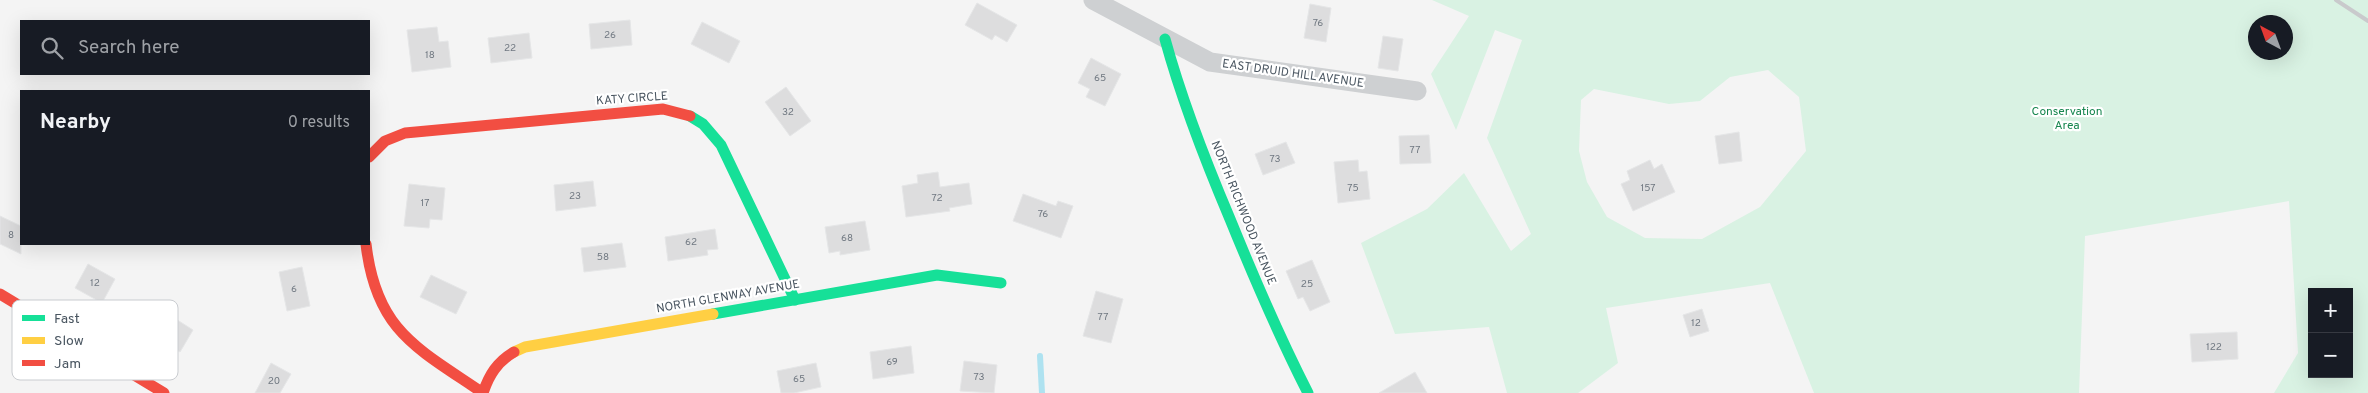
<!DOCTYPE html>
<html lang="en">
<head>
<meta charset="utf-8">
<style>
	:root { --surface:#171b24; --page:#242831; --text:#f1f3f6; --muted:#9ea1a6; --line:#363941 }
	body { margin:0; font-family:Overpass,sans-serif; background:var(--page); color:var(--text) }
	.controls { position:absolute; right:15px; bottom:15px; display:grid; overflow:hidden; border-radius:0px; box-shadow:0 5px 20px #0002 }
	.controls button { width:45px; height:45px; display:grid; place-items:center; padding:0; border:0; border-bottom:1px solid var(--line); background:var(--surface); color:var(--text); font:25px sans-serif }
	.compass { position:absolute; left:2248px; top:15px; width:45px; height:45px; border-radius:50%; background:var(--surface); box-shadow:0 5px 20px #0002; rotate:319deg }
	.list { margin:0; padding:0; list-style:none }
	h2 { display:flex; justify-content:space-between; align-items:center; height:65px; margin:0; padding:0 20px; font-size:21px }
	h2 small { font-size:16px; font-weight:400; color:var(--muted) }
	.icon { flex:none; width:28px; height:28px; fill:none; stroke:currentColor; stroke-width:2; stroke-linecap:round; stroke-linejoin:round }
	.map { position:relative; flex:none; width:2368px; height:393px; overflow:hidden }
	.search { position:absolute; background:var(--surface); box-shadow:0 5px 20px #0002; left:20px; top:20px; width:350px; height:55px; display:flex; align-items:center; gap:12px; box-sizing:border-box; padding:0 18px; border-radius:0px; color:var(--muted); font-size:19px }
	.panel { position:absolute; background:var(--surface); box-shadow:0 5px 20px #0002; left:20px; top:90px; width:350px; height:155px; border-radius:0px }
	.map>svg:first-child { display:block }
	.green { fill:#d9f2e3; fill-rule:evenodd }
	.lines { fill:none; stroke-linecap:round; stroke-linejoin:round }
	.stream { stroke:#aee2f0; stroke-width:6 }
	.building { fill:#ddddde; stroke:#e5e6e7 }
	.street { stroke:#ced0d2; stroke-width:19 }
	.fast { stroke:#16e098; stroke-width:11 }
	.slow { stroke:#ffcf43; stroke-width:11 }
	.jam { stroke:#f24e42; stroke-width:11 }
	.rail { stroke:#c9cacc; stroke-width:4 }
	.labels { text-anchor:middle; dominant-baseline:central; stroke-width:4.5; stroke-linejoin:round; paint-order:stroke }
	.number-label { font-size:10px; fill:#707881 }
	.street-label { font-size:12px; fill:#4a5661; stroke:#fff }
	.park-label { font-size:12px; fill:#17864f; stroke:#fff }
	.key { fill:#fff; stroke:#c9ccd0; stroke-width:1 }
	.key-label { font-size:14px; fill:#4a5661 }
</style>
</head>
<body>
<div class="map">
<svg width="2368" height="393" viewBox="0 0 2368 393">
	<rect width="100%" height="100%" fill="#f4f4f4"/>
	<path class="green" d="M 1432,0 L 2368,0 L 2368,393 L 2274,393 L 2298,353 L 2289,201 L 2085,236 L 2079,393 L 1814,393 L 1770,283 L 1606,308 L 1618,363 L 1578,393 L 1507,393 L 1489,327 L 1395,334 L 1361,243 L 1427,209 L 1464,173 L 1511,251 L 1531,234 L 1487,138 L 1522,40 L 1495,30 L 1456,130 L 1431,74 L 1469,16 ZM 2286,22 L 2286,52 L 2256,52 L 2256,22 ZM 1768,70 L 1799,97 L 1806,151 L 1760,207 L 1702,239 L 1645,238 L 1607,217 L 1587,182 L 1579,151 L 1581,100 L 1594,89 L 1669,104 L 1700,101 L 1730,77 ZM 2312,292 L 2349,292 L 2349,374 L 2312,374 Z"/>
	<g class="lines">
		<polyline class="stream" points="1040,356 1042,393"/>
	</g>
	<g class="building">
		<polygon points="977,3 1017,25 1007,42 995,35 992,40 965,25"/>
		<polygon points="1310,4 1331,8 1326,42 1304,38"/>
		<polygon points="630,20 632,45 591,49 589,24"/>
		<polygon points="702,22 740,41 729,63 691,44"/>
		<polygon points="437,27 439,42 448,41 451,67 412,72 407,30"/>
		<polygon points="529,33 532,58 491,63 488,38"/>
		<polygon points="1383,36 1403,39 1398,71 1378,68"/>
		<polygon points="1091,58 1121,74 1105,106 1086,97 1090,89 1078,83"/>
		<polygon points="786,87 811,121 790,136 765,102"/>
		<polygon points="1739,132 1742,161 1719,164 1715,136"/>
		<polygon points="1429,135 1431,163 1400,164 1399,136"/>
		<polygon points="1286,142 1295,163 1263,175 1255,154"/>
		<polygon points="1358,160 1359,172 1367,171 1370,199 1338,203 1334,162"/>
		<polygon points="1650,160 1654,169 1662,164 1675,192 1633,211 1621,184 1630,180 1627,171"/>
		<polygon points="938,172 940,187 969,183 972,204 949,208 950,211 906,217 902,186 918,183 917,175"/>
		<polygon points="593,181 596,206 556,211 554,185"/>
		<polygon points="409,184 445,188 442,220 430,219 429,228 404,226"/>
		<polygon points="1023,194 1056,206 1058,201 1073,206 1061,238 1013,221"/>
		<polygon points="0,216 21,226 21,254 0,244"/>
		<polygon points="865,221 870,250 840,255 840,251 829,253 825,227"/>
		<polygon points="715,229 718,249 707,250 708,255 668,261 665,237"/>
		<polygon points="622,243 626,267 584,272 581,248"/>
		<polygon points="1312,260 1330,302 1310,311 1303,297 1298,299 1286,271"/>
		<polygon points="88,264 115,279 102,303 75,288"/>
		<polygon points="302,267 310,306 287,311 279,272"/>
		<polygon points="431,275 467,292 456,314 420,297"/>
		<polygon points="1096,291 1123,299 1111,343 1083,336"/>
		<polygon points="157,307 193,330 180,352 144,329"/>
		<polygon points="1702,309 1709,331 1690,337 1683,315"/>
		<polygon points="2237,332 2238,359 2192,362 2190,334"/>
		<polygon points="911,346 914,373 873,379 870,352"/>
		<polygon points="964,361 997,365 994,393 960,391"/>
		<polygon points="271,363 291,374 280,393 255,393"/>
		<polygon points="816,363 821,387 794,393 781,393 777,371"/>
		<polygon points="1415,372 1427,393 1379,393"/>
	</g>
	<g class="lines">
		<polyline class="street" points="1093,0 1210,62 1417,91"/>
		<g class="fast">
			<path d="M 1165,39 C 1182,101 1205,160 1230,219 C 1254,278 1279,336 1308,393"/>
			<polyline points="690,116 703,124 721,145 795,300"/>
			<polyline points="713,314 937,275 1001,283"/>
		</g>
		<polyline class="slow" points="514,352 525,347 713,314"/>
		<g class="jam">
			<polyline points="369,157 385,141 405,133 663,109 690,116"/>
			<path d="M 366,244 C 376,331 417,348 483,393 C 489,375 497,362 514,352"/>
			<polyline points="0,294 164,393"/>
		</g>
		<polyline class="rail" points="2336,0 2368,21"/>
	</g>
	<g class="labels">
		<g class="number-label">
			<text x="1318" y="23">76</text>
			<text x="610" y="35">26</text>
			<text x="510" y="48">22</text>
			<text x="430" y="55">18</text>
			<text x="1100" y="78">65</text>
			<text x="788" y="112">32</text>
			<text x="1415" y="150">77</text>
			<text x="1275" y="159">73</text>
			<text x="1353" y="188">75</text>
			<text x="1648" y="188">157</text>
			<text x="575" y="196">23</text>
			<text x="937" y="198">72</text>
			<text x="425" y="203">17</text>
			<text x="1043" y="214">76</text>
			<text x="11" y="235">8</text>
			<text x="847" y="238">68</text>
			<text x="691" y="242">62</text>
			<text x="603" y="257">58</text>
			<text x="95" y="283">12</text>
			<text x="1307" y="284">25</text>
			<text x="294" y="289">6</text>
			<text x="1103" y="317">77</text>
			<text x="1696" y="323">12</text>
			<text x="2214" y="347">122</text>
			<text x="892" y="362">69</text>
			<text x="979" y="377">73</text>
			<text x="799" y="379">65</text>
			<text x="274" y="381">20</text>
		</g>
		<g class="street-label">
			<text transform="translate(1293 74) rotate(8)">EAST DRUID HILL AVENUE</text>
			<text transform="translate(632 99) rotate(-4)">KATY CIRCLE</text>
			<text transform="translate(1243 213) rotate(68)">NORTH RICHWOOD AVENUE</text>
			<text transform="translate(728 297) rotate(-10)">NORTH GLENWAY AVENUE</text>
		</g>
		<g class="park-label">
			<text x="2067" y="112">Conservation<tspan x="2067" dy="14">Area</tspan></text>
		</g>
	</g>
	<rect x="12" y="300" width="166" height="80" rx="8" class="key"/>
	<rect x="22" y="315" width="23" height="6" fill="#16e098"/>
	<rect x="22" y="337" width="23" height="7" fill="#ffcf43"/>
	<rect x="22" y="360" width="23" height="6" fill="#f24e42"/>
	<g class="key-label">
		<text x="54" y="323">Fast</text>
		<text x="54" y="345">Slow</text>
		<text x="54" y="368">Jam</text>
	</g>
</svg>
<div class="controls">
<button>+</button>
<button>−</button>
</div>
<svg class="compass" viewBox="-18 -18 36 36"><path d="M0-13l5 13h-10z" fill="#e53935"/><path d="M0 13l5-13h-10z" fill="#9ea1a6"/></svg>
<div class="search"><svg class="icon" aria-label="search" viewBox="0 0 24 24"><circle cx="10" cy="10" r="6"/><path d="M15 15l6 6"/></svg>Search here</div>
<section class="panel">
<h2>Nearby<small>0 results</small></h2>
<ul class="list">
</ul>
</section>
</div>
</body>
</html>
